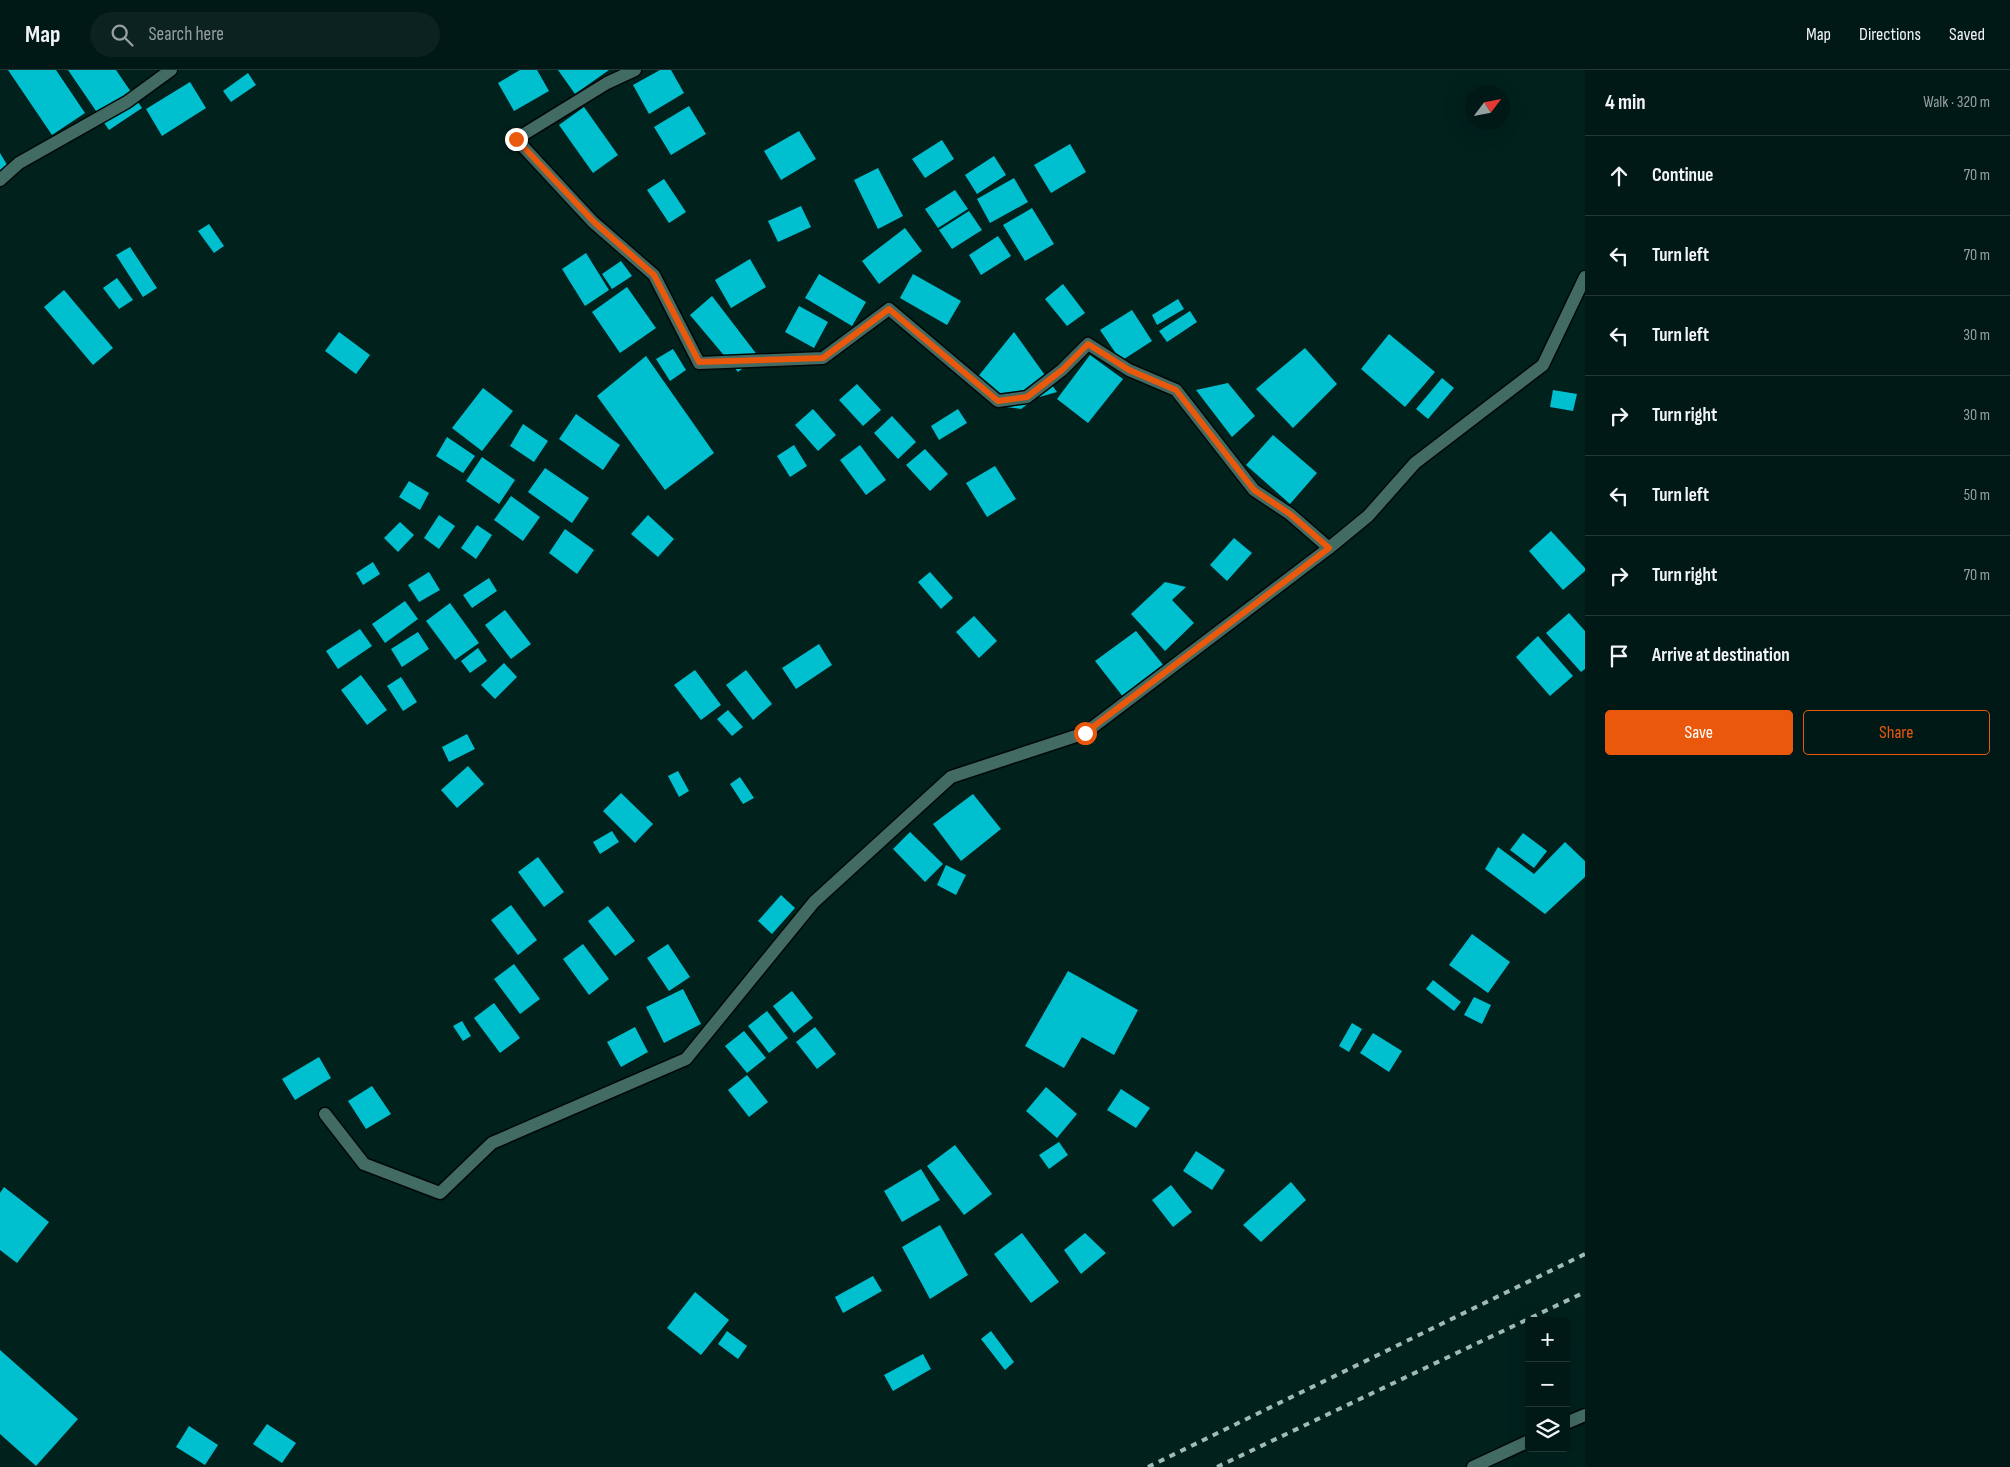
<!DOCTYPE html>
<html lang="en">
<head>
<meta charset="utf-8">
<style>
	:root { --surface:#011916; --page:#0b221f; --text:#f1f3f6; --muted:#96a0a1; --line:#233835; --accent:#ea580c }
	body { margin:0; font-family:"Sofia Sans Condensed",sans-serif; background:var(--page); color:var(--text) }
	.controls { position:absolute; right:15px; bottom:15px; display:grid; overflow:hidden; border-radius:5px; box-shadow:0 5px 20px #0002 }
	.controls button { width:45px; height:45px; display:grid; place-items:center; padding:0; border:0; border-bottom:1px solid var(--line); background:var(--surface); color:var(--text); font:25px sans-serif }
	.compass { position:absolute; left:1465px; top:15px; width:45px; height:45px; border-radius:50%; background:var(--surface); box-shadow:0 5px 20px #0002; rotate:58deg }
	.stop { position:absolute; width:15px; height:15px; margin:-11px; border:4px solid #ea580c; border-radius:50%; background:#fff }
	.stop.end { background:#ea580c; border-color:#fff; box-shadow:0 1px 5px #0008 }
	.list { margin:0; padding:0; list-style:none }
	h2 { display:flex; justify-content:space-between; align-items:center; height:65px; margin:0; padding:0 20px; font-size:21px }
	h2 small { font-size:16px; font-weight:400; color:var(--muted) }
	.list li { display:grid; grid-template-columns:32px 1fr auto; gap:15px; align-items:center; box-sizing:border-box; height:80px; padding:0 20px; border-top:1px solid var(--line) }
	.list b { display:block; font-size:19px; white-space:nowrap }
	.list em { font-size:16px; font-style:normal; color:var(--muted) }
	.actions { display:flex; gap:10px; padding:15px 20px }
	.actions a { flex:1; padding:11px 0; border:1px solid var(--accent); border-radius:5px; text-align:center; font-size:18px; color:var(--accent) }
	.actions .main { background:var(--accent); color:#fff }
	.icon { flex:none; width:28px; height:28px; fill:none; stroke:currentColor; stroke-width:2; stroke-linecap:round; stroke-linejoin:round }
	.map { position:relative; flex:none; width:1585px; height:1397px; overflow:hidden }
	header { display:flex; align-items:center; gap:30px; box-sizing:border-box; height:70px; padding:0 25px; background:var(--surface); border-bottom:1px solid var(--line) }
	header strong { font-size:24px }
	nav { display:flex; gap:28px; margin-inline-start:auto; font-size:18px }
	.search { width:350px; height:45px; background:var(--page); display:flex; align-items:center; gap:12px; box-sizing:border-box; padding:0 18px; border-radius:28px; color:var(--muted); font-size:19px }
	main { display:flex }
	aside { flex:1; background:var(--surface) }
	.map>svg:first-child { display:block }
	.building { fill:#00c0d0 }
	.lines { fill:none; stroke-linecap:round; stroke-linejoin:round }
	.minor-casing { stroke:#000907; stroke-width:15 }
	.tertiary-casing { stroke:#000907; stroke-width:15 }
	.minor { stroke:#426b64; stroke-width:12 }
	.tertiary { stroke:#426b64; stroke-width:12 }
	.rail { stroke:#a2bab6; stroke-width:4; stroke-dasharray:6 6; stroke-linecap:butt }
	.route { stroke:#ea580c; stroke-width:6 }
</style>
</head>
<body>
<header>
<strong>Map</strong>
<div class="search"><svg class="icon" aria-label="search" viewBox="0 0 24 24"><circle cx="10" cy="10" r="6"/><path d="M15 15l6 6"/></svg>Search here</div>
<nav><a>Map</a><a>Directions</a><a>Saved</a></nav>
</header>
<main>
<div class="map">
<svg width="1585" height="1397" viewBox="0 0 1585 1397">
	<rect width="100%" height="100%" fill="#01211d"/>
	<g class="building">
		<polygon points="8,0 56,0 85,43 52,65"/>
		<polygon points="68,0 116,0 142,38 109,60"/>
		<polygon points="520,0 537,0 549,21 514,41 498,13"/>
		<polygon points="558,0 609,0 575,24"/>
		<polygon points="660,0 671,0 684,23 649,44 633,15"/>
		<polygon points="248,3 256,15 231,32 223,21"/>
		<polygon points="190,12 206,38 162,66 146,39"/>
		<polygon points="689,36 706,64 671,85 654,57"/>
		<polygon points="584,37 618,85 593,103 559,55"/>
		<polygon points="799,61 816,89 781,110 764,81"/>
		<polygon points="942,70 954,89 925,108 912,89"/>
		<polygon points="1070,74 1086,102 1051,123 1034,95"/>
		<polygon points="0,83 9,98 0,104"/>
		<polygon points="994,86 1006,105 977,124 965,105"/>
		<polygon points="878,98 903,146 878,159 854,110"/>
		<polygon points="1014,108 1028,132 990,153 977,129"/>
		<polygon points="664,109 686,142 669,153 647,120"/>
		<polygon points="955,120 968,139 938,158 925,139"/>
		<polygon points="801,136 811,157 778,172 768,151"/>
		<polygon points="1032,138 1054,174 1025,191 1003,155"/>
		<polygon points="969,141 982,160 952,179 939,160"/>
		<polygon points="209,154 224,176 214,183 198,161"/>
		<polygon points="905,158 922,181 879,214 862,191"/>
		<polygon points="998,166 1011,186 981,205 969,185"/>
		<polygon points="130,177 157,218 143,227 116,185"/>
		<polygon points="586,183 609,220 585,236 562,199"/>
		<polygon points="750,189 766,217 731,238 715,210"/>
		<polygon points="621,191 632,206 612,219 602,204"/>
		<polygon points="819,204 866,232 852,256 805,228"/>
		<polygon points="913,204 961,231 947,255 900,228"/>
		<polygon points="117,208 133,230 119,239 103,218"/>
		<polygon points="1063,214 1085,243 1067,256 1045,229"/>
		<polygon points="627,217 656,258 620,283 592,242"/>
		<polygon points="64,220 113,278 93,295 44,237"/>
		<polygon points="712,226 758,286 738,302 690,245"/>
		<polygon points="1178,229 1184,239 1157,255 1152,245"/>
		<polygon points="799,236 828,252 814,278 785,262"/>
		<polygon points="1132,240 1152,271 1121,291 1100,260"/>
		<polygon points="1190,241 1197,252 1167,272 1159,261"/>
		<polygon points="339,262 370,285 356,304 325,281"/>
		<polygon points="1014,262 1057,322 1036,328 1021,339 1006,337 972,314"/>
		<polygon points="1389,264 1435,302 1405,337 1361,299"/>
		<polygon points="1305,278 1337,314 1293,358 1256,319"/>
		<polygon points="673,279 686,300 670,311 656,289"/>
		<polygon points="1090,285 1123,309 1088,353 1057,329"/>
		<polygon points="646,286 714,383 665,420 597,326"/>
		<polygon points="1442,308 1454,318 1428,349 1416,339"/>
		<polygon points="1228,313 1255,346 1232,367 1196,320"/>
		<polygon points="857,314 881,340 863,356 839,330"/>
		<polygon points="483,318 513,341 482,381 452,358"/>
		<polygon points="1553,320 1577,324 1573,341 1550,337"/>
		<polygon points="813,339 836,365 818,381 795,355"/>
		<polygon points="958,339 967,353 939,370 931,356"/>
		<polygon points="576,344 620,375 603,400 559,369"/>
		<polygon points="892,346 916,372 898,389 874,363"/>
		<polygon points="523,354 548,371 534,392 510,376"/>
		<polygon points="1273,365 1317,403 1290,434 1246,395"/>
		<polygon points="447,367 475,386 463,403 436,386"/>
		<polygon points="794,375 807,396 790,407 777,386"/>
		<polygon points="860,375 886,410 866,425 840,390"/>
		<polygon points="925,379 948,404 930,421 906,395"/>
		<polygon points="482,387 515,410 499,434 466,411"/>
		<polygon points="995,396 1016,429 987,447 966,413"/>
		<polygon points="545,398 589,428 572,453 528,422"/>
		<polygon points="409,411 429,423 420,440 399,427"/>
		<polygon points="511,426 540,447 523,471 494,450"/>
		<polygon points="439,445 455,456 439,479 424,468"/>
		<polygon points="648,445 674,469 658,487 631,464"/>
		<polygon points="400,452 414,465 398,482 384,468"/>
		<polygon points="477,455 492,465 476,489 461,478"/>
		<polygon points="565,459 594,480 577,504 549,483"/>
		<polygon points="1551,461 1585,498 1585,501 1563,520 1529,481"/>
		<polygon points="1234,468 1252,483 1227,511 1210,495"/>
		<polygon points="373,492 380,504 363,515 356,503"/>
		<polygon points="429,502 440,520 419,532 408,515"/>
		<polygon points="930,502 953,528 941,539 918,512"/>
		<polygon points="489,508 497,521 472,538 463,525"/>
		<polygon points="1165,512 1186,517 1172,530 1194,553 1165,581 1131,544"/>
		<polygon points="405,531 418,549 385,573 372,554"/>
		<polygon points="450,533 479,573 455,590 426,551"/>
		<polygon points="505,540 531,574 511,589 485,555"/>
		<polygon points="1569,543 1585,561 1585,599 1581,602 1546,563"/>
		<polygon points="974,546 997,571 979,588 956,562"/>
		<polygon points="360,559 372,576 338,599 326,581"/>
		<polygon points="1136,561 1164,596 1124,628 1095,591"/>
		<polygon points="418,562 429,579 402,597 391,579"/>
		<polygon points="1538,566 1573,606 1550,626 1516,587"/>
		<polygon points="819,574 832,595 796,619 782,598"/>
		<polygon points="478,578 487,591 470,603 461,591"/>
		<polygon points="504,593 517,607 495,629 481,615"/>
		<polygon points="695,600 721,635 701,650 674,615"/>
		<polygon points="746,600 772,634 753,650 726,615"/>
		<polygon points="361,605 387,640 367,655 341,620"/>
		<polygon points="401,607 417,632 403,641 387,616"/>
		<polygon points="728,640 743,657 732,666 717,649"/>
		<polygon points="467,664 475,679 449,692 442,677"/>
		<polygon points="468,696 484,714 457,738 441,720"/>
		<polygon points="678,701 689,721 679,727 668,706"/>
		<polygon points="740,707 754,728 743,734 730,714"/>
		<polygon points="621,723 653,754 635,773 603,741"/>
		<polygon points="973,724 1001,759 961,791 933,754"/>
		<polygon points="612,761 619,772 600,784 593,772"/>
		<polygon points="910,762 943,794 925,812 893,779"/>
		<polygon points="1523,763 1547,781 1534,798 1510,780"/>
		<polygon points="1565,772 1585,791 1585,807 1545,844 1485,799 1498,777 1534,804"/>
		<polygon points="538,787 564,822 544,837 518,802"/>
		<polygon points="946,795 966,805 956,825 937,815"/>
		<polygon points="781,825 795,838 772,864 758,851"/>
		<polygon points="511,835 537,870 518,885 491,850"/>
		<polygon points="608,836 635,871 615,886 588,851"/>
		<polygon points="1472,864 1510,892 1488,923 1449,895"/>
		<polygon points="583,874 609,909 589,925 563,889"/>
		<polygon points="668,874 690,907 669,921 647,888"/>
		<polygon points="514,894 540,929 520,944 494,909"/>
		<polygon points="1068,901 1138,940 1114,985 1082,967 1064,998 1025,976"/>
		<polygon points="1433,910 1461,932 1454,941 1426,919"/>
		<polygon points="683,919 701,954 664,973 646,937"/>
		<polygon points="792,921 813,948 794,963 773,936"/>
		<polygon points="1474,927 1491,935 1482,954 1464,945"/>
		<polygon points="494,933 520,968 500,983 474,948"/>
		<polygon points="767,941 788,968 769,983 748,956"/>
		<polygon points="462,951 471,966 463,971 453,956"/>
		<polygon points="1352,953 1362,959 1349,982 1339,976"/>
		<polygon points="635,957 648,982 621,997 607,972"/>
		<polygon points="815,957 836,984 817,999 796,972"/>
		<polygon points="744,961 766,988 747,1003 725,976"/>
		<polygon points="1373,963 1402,981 1389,1002 1360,983"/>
		<polygon points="319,987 331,1008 295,1030 282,1009"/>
		<polygon points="747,1005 768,1032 749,1047 728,1020"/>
		<polygon points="372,1016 391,1044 366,1059 348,1031"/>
		<polygon points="1046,1017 1077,1044 1057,1068 1026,1041"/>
		<polygon points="1121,1019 1150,1038 1136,1058 1107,1040"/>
		<polygon points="1059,1072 1068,1085 1049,1099 1039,1085"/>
		<polygon points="955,1075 992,1124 964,1145 927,1096"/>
		<polygon points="1196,1081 1225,1100 1212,1120 1183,1101"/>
		<polygon points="921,1099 940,1130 902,1152 884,1121"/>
		<polygon points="1291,1112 1306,1130 1261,1172 1243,1155"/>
		<polygon points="1171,1115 1192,1142 1173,1157 1152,1130"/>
		<polygon points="4,1117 49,1152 17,1193 0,1180 0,1123"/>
		<polygon points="940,1155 968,1205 930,1229 902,1177"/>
		<polygon points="1022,1163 1059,1212 1031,1233 994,1184"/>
		<polygon points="1085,1163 1106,1183 1081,1204 1064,1180"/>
		<polygon points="873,1206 882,1221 843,1243 835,1227"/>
		<polygon points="695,1222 729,1250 701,1285 667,1258"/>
		<polygon points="727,1261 747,1276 738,1289 718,1274"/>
		<polygon points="991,1261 1014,1292 1005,1300 981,1269"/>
		<polygon points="0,1280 78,1349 36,1396 0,1364"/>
		<polygon points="923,1284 931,1299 893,1321 884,1305"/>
		<polygon points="267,1354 296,1373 282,1393 253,1374"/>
		<polygon points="189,1356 218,1375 205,1395 176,1377"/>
	</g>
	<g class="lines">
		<g class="minor-casing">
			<g id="minor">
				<polyline points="635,0 607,13 516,69 593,152 654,205 699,293 823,288 889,239 998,331 1027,327 1062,300 1088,274 1129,300 1176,320 1254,420 1290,444 1329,478"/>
				<polyline points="0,110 19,93 127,32 171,0"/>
				<polyline points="325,1044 364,1094 440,1123 492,1073 686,989 814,832 951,707 1085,663 1329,478 1368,446 1415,393 1543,295 1585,207"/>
			</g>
		</g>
		<g class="tertiary-casing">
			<g id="tertiary">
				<polyline points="1566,1353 1585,1345"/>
				<polyline points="1473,1397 1529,1371"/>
			</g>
		</g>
		<use href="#minor" class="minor"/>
		<use href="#tertiary" class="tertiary"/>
		<g class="rail">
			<polyline points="1148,1397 1585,1184"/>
			<polyline points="1217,1397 1585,1222"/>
		</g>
	</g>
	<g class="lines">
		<polyline class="route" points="516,69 594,152 654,205 699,292 823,288 889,239 998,331 1027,327 1062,300 1088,274 1129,300 1176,320 1254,420 1290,444 1329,478 1085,663"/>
	</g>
</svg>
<div class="controls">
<button>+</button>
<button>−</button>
<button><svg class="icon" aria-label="layers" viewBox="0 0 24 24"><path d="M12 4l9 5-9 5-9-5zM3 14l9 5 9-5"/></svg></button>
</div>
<svg class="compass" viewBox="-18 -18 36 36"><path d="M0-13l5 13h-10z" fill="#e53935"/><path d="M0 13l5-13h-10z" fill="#96a0a1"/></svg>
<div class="stop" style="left:1085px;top:663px"></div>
<div class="stop end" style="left:516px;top:69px"></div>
</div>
<aside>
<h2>4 min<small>Walk · 320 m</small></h2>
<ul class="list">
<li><svg class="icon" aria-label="ahead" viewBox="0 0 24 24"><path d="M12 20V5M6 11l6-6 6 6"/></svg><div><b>Continue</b></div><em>70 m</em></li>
<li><svg class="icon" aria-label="left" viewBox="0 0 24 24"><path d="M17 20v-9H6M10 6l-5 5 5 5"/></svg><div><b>Turn left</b></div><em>70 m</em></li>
<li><svg class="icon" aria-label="left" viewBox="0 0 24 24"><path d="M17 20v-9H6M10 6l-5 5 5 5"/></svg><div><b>Turn left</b></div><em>30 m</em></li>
<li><svg class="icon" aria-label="right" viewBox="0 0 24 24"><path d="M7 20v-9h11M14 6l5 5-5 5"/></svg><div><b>Turn right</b></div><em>30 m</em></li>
<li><svg class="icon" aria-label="left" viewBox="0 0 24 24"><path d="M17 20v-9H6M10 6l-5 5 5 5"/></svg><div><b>Turn left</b></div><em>50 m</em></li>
<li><svg class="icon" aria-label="right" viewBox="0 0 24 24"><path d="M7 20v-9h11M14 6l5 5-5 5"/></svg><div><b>Turn right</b></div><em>70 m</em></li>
<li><svg class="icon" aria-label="arrive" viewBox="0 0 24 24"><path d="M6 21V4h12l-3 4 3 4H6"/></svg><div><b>Arrive at destination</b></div></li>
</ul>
<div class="actions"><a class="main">Save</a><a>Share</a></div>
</aside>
</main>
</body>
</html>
